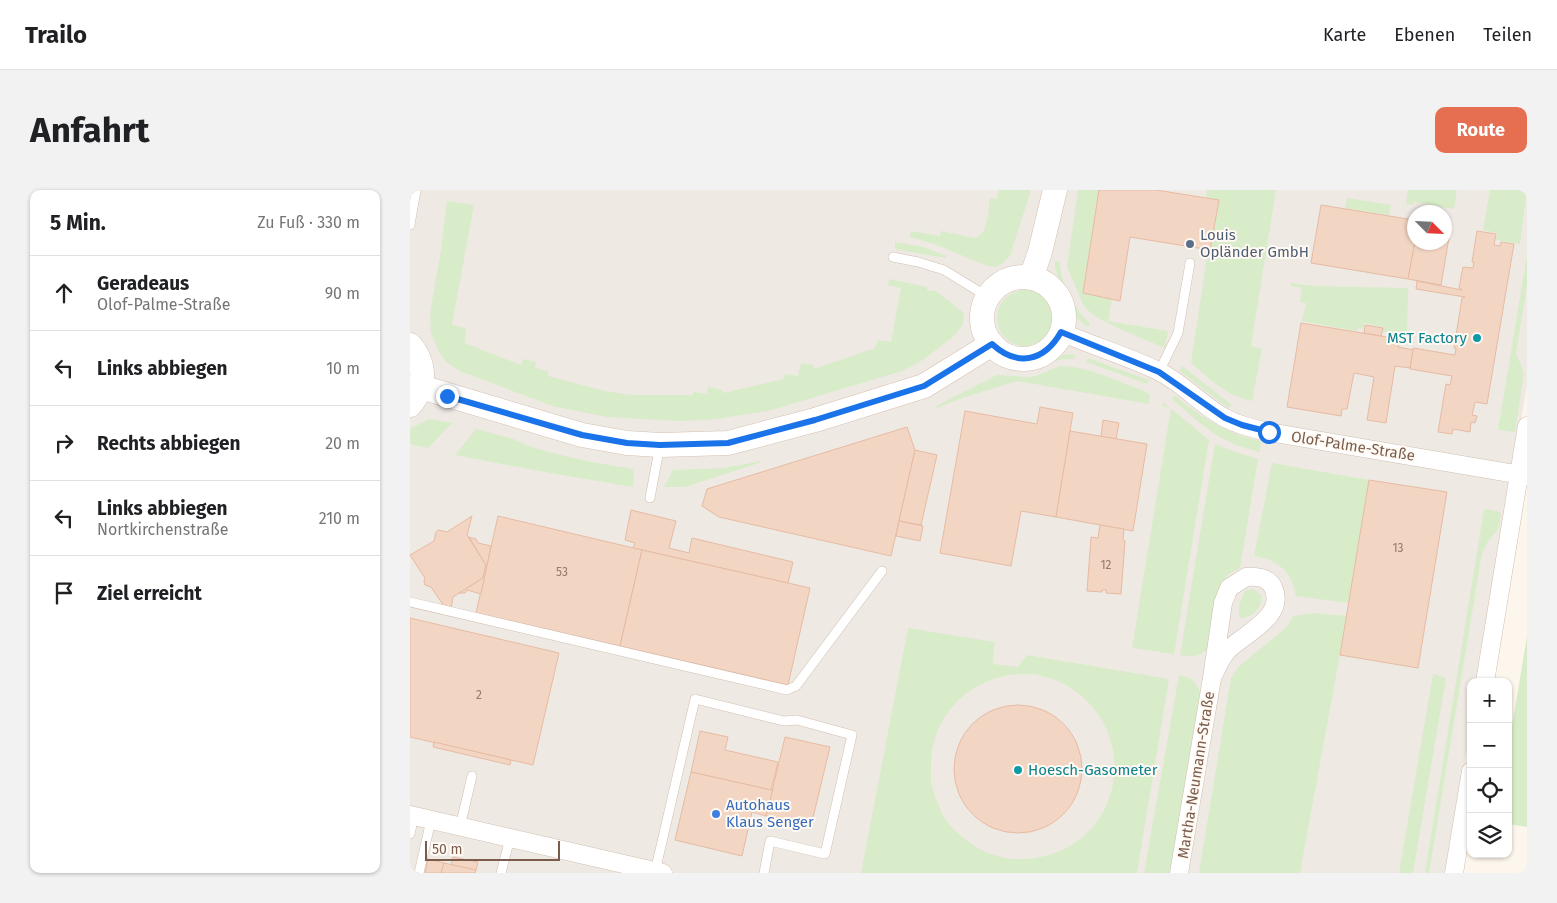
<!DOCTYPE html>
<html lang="de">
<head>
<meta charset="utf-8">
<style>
	:root { --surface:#fff; --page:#f2f2f2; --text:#202124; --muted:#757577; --line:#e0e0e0; --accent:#e76f51 }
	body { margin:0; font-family:"Fira Sans",sans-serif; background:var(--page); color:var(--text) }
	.controls { position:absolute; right:15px; bottom:15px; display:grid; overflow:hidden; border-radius:10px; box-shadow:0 1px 4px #0004 }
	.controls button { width:45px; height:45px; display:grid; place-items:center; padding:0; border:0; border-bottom:1px solid var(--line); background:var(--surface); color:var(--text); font:25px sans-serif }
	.compass { position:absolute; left:997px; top:15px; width:45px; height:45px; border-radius:50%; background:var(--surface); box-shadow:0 1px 4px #0004; rotate:114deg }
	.scale { position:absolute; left:15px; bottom:12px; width:135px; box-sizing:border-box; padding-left:5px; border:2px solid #7a5c4d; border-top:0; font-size:14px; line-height:18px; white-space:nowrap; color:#7a5c4d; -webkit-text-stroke:4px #fffaf3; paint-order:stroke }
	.stop { position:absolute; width:15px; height:15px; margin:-11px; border:4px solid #1a73e8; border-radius:50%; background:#fff }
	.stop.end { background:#1a73e8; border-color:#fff; box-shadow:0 1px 5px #0008 }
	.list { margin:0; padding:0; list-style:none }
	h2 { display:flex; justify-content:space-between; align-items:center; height:65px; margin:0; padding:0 20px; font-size:21px }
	h2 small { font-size:16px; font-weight:400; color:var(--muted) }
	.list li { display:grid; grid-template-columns:32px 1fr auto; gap:15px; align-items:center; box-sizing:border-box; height:75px; padding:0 20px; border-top:1px solid var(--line) }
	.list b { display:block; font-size:19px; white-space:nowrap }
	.list p { margin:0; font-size:16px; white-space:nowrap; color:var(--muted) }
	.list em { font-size:16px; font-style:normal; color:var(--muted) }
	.icon { flex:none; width:28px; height:28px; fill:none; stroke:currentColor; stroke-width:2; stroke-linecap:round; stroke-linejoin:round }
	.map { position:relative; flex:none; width:1117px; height:683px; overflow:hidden; border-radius:10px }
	header { display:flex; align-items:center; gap:30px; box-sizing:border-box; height:70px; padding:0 25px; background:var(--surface); border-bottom:1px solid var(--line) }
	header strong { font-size:24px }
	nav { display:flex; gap:28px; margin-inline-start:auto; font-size:18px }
	.intro { display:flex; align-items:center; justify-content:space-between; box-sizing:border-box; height:120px; padding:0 30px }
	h1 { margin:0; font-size:35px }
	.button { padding:12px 22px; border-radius:10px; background:var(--accent); color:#fff; font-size:18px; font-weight:700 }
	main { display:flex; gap:30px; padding:0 30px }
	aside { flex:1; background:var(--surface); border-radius:10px; box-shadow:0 1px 4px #0004 }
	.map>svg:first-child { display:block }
	.industrial { fill:#efe9e4; fill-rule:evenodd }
	.green { fill:#d8ecc9; fill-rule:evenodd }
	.building { fill:#f3d5c3; stroke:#e6bba3 }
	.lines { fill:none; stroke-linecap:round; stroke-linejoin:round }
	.service-casing { stroke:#d1beb0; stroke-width:10 }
	.minor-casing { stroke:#d1beb0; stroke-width:19 }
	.secondary-casing { stroke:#d6c0b0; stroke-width:25 }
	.service { stroke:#fff; stroke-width:9 }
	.minor { stroke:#fff; stroke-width:18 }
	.secondary { stroke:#fff; stroke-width:24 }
	.route { stroke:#1a73e8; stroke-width:6 }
	.service-dot { fill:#5c6f8a; stroke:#fffaf3; stroke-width:2 }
	.culture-dot { fill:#0f9aa8; stroke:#fffaf3; stroke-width:2 }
	.shop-dot { fill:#3f7fe0; stroke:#fffaf3; stroke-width:2 }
	.labels { text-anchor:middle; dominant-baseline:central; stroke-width:4; stroke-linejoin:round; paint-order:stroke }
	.number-label { font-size:12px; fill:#987a6a }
	.service-label { font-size:15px; fill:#4e5e75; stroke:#fffaf3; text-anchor:start }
	.culture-label { font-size:15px; fill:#0d838f; stroke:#fffaf3; text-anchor:end }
	.street-label { font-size:15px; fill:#7a5c4d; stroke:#fffaf3 }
	.shop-label { font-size:15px; fill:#366cbe; stroke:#fffaf3; text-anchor:start }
</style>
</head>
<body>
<header>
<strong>Trailo</strong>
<nav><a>Karte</a><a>Ebenen</a><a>Teilen</a></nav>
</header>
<div class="intro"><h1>Anfahrt</h1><a class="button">Route</a></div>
<main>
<aside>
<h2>5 Min.<small>Zu Fuß · 330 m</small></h2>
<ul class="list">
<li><svg class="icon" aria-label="ahead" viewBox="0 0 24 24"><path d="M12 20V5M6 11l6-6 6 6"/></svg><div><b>Geradeaus</b><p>Olof-Palme-Straße</p></div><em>90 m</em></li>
<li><svg class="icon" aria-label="left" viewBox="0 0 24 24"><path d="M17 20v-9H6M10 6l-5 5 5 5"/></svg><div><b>Links abbiegen</b></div><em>10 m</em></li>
<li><svg class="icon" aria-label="right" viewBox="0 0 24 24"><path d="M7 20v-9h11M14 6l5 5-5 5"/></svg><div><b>Rechts abbiegen</b></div><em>20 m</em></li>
<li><svg class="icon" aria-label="left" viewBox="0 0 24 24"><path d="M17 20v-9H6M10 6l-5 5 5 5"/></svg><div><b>Links abbiegen</b><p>Nortkirchenstraße</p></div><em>210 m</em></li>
<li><svg class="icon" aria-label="arrive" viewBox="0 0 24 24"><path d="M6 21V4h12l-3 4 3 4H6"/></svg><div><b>Ziel erreicht</b></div></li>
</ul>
</aside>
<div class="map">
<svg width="1117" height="683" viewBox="0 0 1117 683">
	<rect width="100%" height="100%" fill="#fdf6ec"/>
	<path class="industrial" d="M 0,0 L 1117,0 L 1117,195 L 1068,492 L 1061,492 L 1061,536 L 1036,683 L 0,683 ZM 1004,22 L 1034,22 L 1034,52 L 1004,52 Z"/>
	<g class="green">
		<path d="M 589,0 L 621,0 L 600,66 L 593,73 L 586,77 L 575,75 L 527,55 L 500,47 L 501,41 L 530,46 L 531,41 L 565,48 C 579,43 578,21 580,8 L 587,9 Z"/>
		<path d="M 668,0 L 690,0 L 673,103 L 702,109 L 698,131 L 758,141 L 755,158 C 735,149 686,132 674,116 L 657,77 Z"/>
		<path d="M 797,0 L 866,0 L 841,156 L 852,159 L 842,211 C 817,206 800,189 781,173 L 798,60 L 800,60 L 809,10 L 796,7 Z"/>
		<polygon points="998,0 1047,0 1044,19 1004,12 1003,15 996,14"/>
		<polygon points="1080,0 1117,0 1110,54 1086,50 1087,43 1073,40"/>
		<polygon points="937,8 981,15 979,25 935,18"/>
		<polygon points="37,11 64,15 42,135 56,138 55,153 111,175 113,169 126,172 125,178 138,181 138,186 195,201 221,205 282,205 284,202 297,204 298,197 312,200 313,203 373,189 375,184 388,186 391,173 404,175 404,179 465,158 468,150 481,152 491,98 478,95 479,89 517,97 517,100 526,101 554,123 553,134 544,146 513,170 492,181 358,221 299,230 268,231 197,227 142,216 50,181 35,171 28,160 21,143 20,123 31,60"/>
		<polygon points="485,52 514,57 536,66 536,68 488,60 485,58"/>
		<polygon points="1117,65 1117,96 1106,163 1114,183 1105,242 1088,240"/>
		<path d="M 645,71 L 650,72 C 649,89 666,123 680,133 L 678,137 C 666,130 663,120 658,109 C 652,95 645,87 645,71 Z"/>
		<polygon points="881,93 903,96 998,98 997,149 987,147 986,144 973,142 973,137 954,133 953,139 948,138 946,141 892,131 896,113 890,112 892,98 880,96"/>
		<circle cx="615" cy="128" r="28"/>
		<path d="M 659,164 L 666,165 L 664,169 C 641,166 628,185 601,178 L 602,174 C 623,179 639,166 659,164 Z"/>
		<polygon points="678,168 739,190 737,194 676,172"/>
		<path d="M 650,176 C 678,176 707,191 734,201 L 740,204 L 739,214 L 607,191 L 549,209 L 527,218 L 526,216 L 587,185 L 618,187 L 626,186 Z"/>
		<polygon points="772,176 822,215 818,218 770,181"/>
		<path d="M 764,205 C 791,227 817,244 851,251 L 850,262 C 807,252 794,236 762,209 Z"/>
		<polygon points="753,212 799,250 764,464 722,458 761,218 752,216"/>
		<polygon points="19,229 42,233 18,258 0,254 0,239"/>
		<polygon points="66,239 104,249 118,256 139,262 181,272 224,279 223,297 140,283 45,265"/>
		<path d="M 805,254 L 822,261 L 848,269 L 830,378 C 824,381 818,384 814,390 C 805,401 802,440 800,455 C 792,467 784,467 770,465 Z"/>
		<polygon points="352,271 352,272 275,297 254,297 263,280 313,278"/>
		<path d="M 862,273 L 959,290 L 939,413 L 886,406 C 884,400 883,391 879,386 C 871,373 857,368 844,366 Z"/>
		<polygon points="1074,319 1091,322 1089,338 1078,351 1072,363 1019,683 1015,683"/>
		<path d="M 844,399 L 851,405 C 853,417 843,428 830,428 C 827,419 831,407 836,400 Z"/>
		<polygon points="904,423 937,426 890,683 789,683 821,488 828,477 877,437 883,426"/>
		<path d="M 498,438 L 585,452 L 583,474 L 608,477 L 617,465 L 759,489 L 727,683 L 451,683 ZM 625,484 C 634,487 646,489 654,494 C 733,537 716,653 626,668 C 606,671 586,668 568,658 C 555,650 537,636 531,621 C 528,613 524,605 522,596 C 520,592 521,586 521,581 C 519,534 549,496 595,486 C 604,483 615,485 625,484 Z"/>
		<polygon points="1117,446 1117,637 1098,634 1098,560"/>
		<polygon points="1023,484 1036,488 1003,683 989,683"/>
		<path d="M 769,485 C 782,487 786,492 791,504 L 762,683 L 734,683 Z"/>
	</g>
	<g class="building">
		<polygon points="689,0 746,0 809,10 800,60 720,47 710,111 673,103"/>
		<polygon points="911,15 1004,30 1005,52 998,89 901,73"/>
		<polygon points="1034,35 1041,36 1031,95 998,89 1005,52 1034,52"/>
		<polygon points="1067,41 1086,44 1084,55 1090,56 1091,52 1104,54 1077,214 1065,212 1062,225 1067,226 1065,233 1061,232 1060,242 1043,239 1042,244 1028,242 1036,194 1040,195 1042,186 1000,179 1003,158 1045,165 1046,158 1044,158 1052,108 1055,107 1006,99 1007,91 1052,100 1049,98 1053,77 1063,78 1064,72 1062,72"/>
		<polygon points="891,133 989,149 988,157 1003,160 1000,178 985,176 976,233 957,230 964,187 944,183 937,219 932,219 931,226 877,217"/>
		<polygon points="955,135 973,138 971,146 954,143"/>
		<polygon points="630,217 663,223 646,327 611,321 601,376 530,363 555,221 627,234"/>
		<polygon points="693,230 709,233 706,249 691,247"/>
		<polygon points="497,237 505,260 481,366 309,327 292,316 297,299"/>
		<polygon points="660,241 737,254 723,341 646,327"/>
		<polygon points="505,260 527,265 511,335 489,331"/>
		<polygon points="959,290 1037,302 1008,478 930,465"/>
		<polygon points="221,320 266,331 259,358 279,363 282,348 383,372 378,393 223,358 225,353 215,350"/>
		<polygon points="62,326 57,345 76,375 73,388 43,407 40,425 21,397 15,395 14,392 15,388 0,365 24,351 26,342 28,340 37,342"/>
		<polygon points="88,326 232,360 210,456 66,423"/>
		<polygon points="489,331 513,336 510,351 486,346"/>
		<polygon points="690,335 714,339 713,350 715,351 711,404 696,403 696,400 692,400 692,402 677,401 681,347 688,348"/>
		<polygon points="59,347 66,349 68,353 81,356 71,404 57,400 55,403 49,403 73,388 76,375"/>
		<polygon points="232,360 400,398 378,495 210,456"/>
		<polygon points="0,428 149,463 123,575 0,547"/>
		<circle cx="608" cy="579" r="64"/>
		<polygon points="290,541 318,547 315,560 368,572 361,600 281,582"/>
		<polygon points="375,547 420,557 401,636 356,626"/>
		<polygon points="24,552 101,570 100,575 23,557"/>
		<polygon points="281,582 361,600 363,599 356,626 342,622 332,666 265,650"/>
		<polygon points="43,667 68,672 66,680 41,675"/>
		<polygon points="18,669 34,673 31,683 15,683"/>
		<polygon points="34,673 66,680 65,683 31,683"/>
	</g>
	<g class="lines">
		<g class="service-casing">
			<g id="service">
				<polyline points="0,35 6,0"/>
				<polyline points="483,67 508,72 534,80 578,107"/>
				<polyline points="749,182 768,143 780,73"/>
				<polyline points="240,308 250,255"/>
				<polyline points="0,412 377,500 386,496 472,381"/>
				<polyline points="50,637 62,586"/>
				<polyline points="0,644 4,626"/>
				<polyline points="245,682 285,509 374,531 387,530 442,545 415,664 360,651 354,683"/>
				<polyline points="9,683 21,630"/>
				<polyline points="91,683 100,648"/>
			</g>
		</g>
		<g class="minor-casing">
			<g id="minor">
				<path d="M 651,142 C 683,156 717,166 748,181 C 773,193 791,215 815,228 C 828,235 844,239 859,242 L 1117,286"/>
				<path d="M 836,387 C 845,386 858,387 863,397 C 877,427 833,444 817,461 C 810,469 807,478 802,488 L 813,413 L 819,398 Z"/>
				<polyline points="1075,492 1117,236"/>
				<polyline points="0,625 253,683"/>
				<polyline points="769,683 802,488"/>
				<polyline points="1044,683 1061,581"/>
			</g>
		</g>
		<g class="secondary-casing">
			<g id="secondary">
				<circle cx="613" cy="128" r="41"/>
				<polyline points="621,88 630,62 645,0"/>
				<path d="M 0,155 C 16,174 16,196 0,215"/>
				<polyline points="11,197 172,245 217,253 250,255 318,253 405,230 514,196 582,154"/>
			</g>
		</g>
		<use href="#service" class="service"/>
		<use href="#minor" class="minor"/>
		<use href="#secondary" class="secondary"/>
	</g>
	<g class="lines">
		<path class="route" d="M 37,206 L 172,245 L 217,253 L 250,255 L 318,253 L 405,230 L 514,196 L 582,154 C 607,177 634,172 651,142 L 749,182 L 815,228 L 832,235 L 859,242"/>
	</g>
	<circle class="service-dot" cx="780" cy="54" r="5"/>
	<g class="culture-dot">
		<circle cx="1067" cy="148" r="5"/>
		<circle cx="608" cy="580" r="5"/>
	</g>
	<circle class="shop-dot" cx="306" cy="624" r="5"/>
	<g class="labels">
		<g class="number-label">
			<text x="988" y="358">13</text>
			<text x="696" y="375">12</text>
			<text x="152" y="382">53</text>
			<text x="69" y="505">2</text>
		</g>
		<g class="service-label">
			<text x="790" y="45">Louis<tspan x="790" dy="17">Opländer GmbH</tspan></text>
		</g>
		<g class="culture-label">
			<text x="1057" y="148">MST Factory</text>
			<text x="618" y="580" text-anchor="start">Hoesch-Gasometer</text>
		</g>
		<g class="street-label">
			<text transform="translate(943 256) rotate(9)">Olof-Palme-Straße</text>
			<text transform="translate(786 585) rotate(-81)">Martha-Neumann-Straße</text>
		</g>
		<g class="shop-label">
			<text x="316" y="615">Autohaus<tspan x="316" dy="17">Klaus Senger</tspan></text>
		</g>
	</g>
</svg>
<div class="controls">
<button>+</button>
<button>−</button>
<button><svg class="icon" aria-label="locate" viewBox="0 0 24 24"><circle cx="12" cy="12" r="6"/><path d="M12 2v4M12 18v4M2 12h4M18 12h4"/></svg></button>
<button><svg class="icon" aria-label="layers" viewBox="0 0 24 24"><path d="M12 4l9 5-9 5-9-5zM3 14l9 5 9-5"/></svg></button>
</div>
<svg class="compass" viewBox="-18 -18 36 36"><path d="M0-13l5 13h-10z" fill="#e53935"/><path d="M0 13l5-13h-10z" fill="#757577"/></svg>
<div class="scale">50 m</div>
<div class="stop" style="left:859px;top:242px"></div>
<div class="stop end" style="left:37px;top:206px"></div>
</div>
</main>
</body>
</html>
